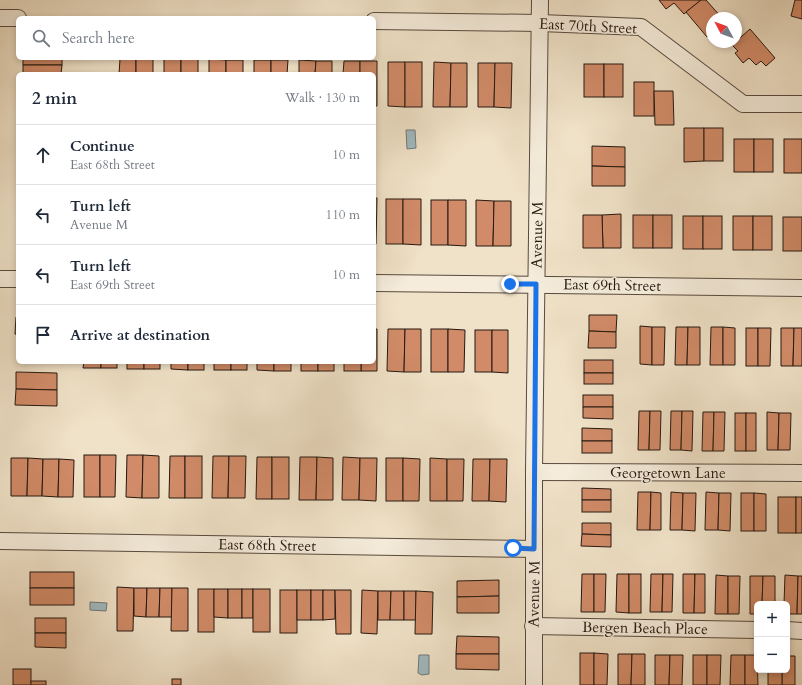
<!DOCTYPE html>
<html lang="en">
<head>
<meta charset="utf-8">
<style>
	:root { --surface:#fff; --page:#f2f2f3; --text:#1f2937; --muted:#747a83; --line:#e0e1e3 }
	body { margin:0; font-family:Cardo,serif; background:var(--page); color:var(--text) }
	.controls { position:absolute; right:12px; bottom:12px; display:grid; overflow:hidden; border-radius:6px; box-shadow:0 2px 6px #0003 }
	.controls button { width:36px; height:36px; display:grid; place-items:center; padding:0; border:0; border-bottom:1px solid var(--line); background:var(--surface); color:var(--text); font:20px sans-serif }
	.compass { position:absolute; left:706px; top:12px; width:36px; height:36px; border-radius:50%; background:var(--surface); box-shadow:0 2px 6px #0003; rotate:311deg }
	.stop { position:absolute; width:12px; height:12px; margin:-9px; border:3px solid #1a73e8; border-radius:50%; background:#fff }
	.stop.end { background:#1a73e8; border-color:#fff; box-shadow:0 1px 4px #0008 }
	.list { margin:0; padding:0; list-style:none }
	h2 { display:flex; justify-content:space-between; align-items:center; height:52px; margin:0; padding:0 16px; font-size:17px }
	h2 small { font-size:13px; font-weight:400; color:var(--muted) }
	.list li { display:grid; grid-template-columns:26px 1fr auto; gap:12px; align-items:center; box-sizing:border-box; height:60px; padding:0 16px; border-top:1px solid var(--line) }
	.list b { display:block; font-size:15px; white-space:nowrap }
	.list p { margin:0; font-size:13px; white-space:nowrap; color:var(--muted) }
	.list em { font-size:13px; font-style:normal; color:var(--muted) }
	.icon { flex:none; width:22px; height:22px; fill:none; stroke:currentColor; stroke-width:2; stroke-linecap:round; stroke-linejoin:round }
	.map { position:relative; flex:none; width:802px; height:685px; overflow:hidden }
	.search { position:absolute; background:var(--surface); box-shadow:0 2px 6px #0003; left:16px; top:16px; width:360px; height:44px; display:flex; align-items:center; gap:10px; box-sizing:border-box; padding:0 14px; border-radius:6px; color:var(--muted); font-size:15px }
	.panel { position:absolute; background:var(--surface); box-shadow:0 2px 6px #0003; left:16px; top:72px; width:360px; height:292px; border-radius:6px }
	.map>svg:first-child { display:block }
	.water { fill:#a0bac1; stroke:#6f797a }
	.building { fill:#d18b68; stroke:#251810 }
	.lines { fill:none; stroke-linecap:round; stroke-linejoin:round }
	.street-casing { stroke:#584a3e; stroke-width:18 }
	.street { stroke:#f5ecdb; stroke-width:16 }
	.route { stroke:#1a73e8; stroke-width:5 }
	.labels { text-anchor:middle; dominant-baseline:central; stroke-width:3; stroke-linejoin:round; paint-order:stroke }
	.street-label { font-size:15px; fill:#251810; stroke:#f5ecdb }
</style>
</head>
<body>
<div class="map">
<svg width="802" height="685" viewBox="0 0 802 685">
	<rect width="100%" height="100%" fill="#f0e2c8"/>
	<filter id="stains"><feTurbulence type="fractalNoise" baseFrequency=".005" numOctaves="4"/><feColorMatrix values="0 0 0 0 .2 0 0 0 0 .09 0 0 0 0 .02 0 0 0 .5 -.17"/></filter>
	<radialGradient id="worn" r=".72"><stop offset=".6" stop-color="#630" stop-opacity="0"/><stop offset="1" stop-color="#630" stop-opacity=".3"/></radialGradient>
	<g class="water">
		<polygon points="406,130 415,130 416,148 407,149"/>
		<polygon points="90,602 107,603 106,611 90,610"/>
		<polygon points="419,655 429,655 429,674 422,675 418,673"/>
	</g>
	<g class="building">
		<polygon points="659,0 701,0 684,14 674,3 666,9"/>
		<polygon points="701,0 706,0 722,18 712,18 712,33 707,37 686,12"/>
		<polygon points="795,0 802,0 802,19 791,16"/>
		<polygon points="750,29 775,58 766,66 761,61 756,65 749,58 743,63 735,53 738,51 732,45"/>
		<rect x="23" y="58" width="39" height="7"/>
		<polygon points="120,59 136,59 136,74 119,74"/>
		<rect x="136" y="59" width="17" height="15"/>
		<rect x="164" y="59" width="17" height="15"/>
		<rect x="181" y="59" width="17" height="15"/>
		<polygon points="209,59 226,60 226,74 209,74"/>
		<rect x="226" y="60" width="17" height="14"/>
		<rect x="254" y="60" width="17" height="14"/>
		<polygon points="271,60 288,60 287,74 271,74"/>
		<polygon points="299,60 316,61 315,74 299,74"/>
		<polygon points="316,61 332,61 332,74 315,74"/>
		<polygon points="344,61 360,61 360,74 343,74"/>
		<polygon points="360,61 377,61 377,106 374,106 374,74 360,74"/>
		<polygon points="388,62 405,62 405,107 388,106"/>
		<rect x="405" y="62" width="17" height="45"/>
		<polygon points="434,62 451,63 450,107 433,107"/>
		<polygon points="451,63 467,63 467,107 450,107"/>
		<polygon points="478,63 495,63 494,107 478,107"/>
		<polygon points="495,63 512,63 511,108 494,107"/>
		<rect x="584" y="64" width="20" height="33"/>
		<rect x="604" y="64" width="19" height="33"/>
		<polygon points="23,65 62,65 61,74 23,74"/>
		<rect x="634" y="82" width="20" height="34"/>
		<polygon points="654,91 673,91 674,125 655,125"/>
		<polygon points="684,128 704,128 704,161 684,162"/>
		<rect x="704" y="128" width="19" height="33"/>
		<rect x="734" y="139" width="20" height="33"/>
		<rect x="754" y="139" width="19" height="33"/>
		<rect x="784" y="139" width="18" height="34"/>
		<polygon points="592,146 625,147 625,167 592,166"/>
		<polygon points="592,166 625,167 625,186 592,186"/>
		<polygon points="374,198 377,198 376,244 374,244"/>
		<rect x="386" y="199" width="17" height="45"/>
		<polygon points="403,199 421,199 421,245 403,244"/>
		<rect x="431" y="200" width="17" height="45"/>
		<polygon points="448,200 466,200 466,246 448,245"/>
		<polygon points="476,200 494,201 493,246 476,246"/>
		<polygon points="494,201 511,201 511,246 493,246"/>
		<polygon points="621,214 621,248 603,248 602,215"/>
		<polygon points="583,215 602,215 603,248 583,248"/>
		<rect x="633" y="215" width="20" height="33"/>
		<rect x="653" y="215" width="19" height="33"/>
		<rect x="683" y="216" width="20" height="33"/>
		<rect x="703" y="216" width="19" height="33"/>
		<rect x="733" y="216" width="20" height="34"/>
		<rect x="753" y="216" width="19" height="34"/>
		<rect x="783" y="217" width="19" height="34"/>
		<polygon points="589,315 617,315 616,332 589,331"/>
		<polygon points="16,317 18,317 18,335 15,334"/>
		<polygon points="640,326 652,327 652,365 640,364"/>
		<polygon points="652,327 665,327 664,365 652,365"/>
		<polygon points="676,327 688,327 687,365 675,365"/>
		<polygon points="688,327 700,327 700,365 687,365"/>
		<polygon points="711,327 723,327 723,365 710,365"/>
		<polygon points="723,327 735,328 735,365 723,365"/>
		<rect x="746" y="328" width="12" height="38"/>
		<polygon points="758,328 771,328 770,366 758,366"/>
		<polygon points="781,328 794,328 793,366 781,366"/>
		<polygon points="794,328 802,328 802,366 793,366"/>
		<polygon points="374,329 377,329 377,371 361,371 361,362 374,362"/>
		<polygon points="388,329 405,329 404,372 387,371"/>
		<polygon points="405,329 421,329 421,372 404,372"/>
		<rect x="431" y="329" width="17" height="43"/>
		<polygon points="448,329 465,330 464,372 448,372"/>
		<rect x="475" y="330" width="17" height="42"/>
		<polygon points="492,330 508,330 508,373 492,372"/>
		<polygon points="589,331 616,332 616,348 588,348"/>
		<rect x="584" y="360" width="29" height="13"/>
		<polygon points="84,362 101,362 101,368 83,368"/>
		<rect x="101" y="362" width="16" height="6"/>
		<rect x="127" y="362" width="17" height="7"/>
		<rect x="144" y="362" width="16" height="7"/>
		<polygon points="171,362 188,362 188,370 171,369"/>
		<rect x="188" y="362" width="16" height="8"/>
		<rect x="214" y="362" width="17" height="8"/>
		<rect x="231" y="362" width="16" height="8"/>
		<polygon points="257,362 274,362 274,371 257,370"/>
		<rect x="274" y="362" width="17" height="9"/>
		<rect x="301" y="362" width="17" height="9"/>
		<rect x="318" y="362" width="16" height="9"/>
		<rect x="344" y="362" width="17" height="9"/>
		<polygon points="16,372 57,373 57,390 16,389"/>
		<rect x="584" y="373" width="29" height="11"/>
		<polygon points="16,389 57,390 57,406 15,405"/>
		<rect x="583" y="395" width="30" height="12"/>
		<polygon points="583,407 613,407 613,419 583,418"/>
		<polygon points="639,411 650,411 649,450 638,450"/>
		<polygon points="650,411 661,411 660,450 649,450"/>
		<polygon points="671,411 682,411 681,450 670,450"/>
		<polygon points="682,411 693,411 692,451 681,450"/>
		<polygon points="703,412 714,412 713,451 702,451"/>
		<polygon points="714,412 725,412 724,451 713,451"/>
		<polygon points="767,412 779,413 778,450 767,450"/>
		<rect x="735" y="413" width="11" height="38"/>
		<rect x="746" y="413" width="10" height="38"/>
		<polygon points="779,413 791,413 790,450 778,450"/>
		<polygon points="582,428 612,429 612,441 582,441"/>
		<rect x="582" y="441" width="30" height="12"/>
		<rect x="84" y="455" width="16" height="42"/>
		<polygon points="100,455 116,455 115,497 100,497"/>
		<polygon points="127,455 143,455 142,498 126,497"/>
		<polygon points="143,455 159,456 159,498 142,498"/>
		<polygon points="170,456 185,456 185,498 169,498"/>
		<rect x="185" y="456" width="17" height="42"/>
		<polygon points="213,456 229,456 228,498 212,498"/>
		<polygon points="229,456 246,456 245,498 228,498"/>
		<polygon points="257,457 272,457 272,499 256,499"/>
		<rect x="272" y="457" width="17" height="42"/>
		<polygon points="300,457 317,457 316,500 299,500"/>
		<polygon points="317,457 333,458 333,500 316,500"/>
		<polygon points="343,457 360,458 359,500 342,500"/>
		<polygon points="11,458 28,458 27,496 11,496"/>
		<polygon points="28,458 43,459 42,496 27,496"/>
		<polygon points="360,458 377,458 376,501 359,500"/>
		<rect x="386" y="458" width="17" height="43"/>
		<polygon points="403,458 420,459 419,501 403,501"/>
		<polygon points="430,458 447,459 447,501 430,501"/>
		<polygon points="43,459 59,459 58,497 42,496"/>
		<polygon points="59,459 74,460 73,497 58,497"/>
		<polygon points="447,459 464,459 463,501 447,501"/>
		<polygon points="473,459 490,459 489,501 472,501"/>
		<polygon points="490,459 507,459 506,502 489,501"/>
		<polygon points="582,488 611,489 611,500 582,500"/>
		<polygon points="638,492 651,492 650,530 637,530"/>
		<polygon points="651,492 661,493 661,530 650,530"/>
		<polygon points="671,492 683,493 682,530 670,530"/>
		<polygon points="706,492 719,493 718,530 705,530"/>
		<polygon points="683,493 696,493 695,531 682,530"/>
		<polygon points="719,493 731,493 730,531 718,530"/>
		<rect x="741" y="493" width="13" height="38"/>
		<polygon points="754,493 766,494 766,531 754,531"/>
		<rect x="778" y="497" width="18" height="36"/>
		<rect x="796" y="497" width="6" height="36"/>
		<rect x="582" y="500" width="29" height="12"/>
		<polygon points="582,523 611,523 611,535 582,534"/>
		<polygon points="582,534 611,535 611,547 581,546"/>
		<rect x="30" y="572" width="44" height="16"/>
		<polygon points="582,574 594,574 594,612 581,612"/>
		<polygon points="594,574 606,574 605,612 594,612"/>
		<polygon points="617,574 629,574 629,613 616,612"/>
		<rect x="629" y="574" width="12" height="39"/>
		<polygon points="651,574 663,574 662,612 650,612"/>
		<polygon points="663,574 673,574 672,612 662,612"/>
		<polygon points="683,574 695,574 694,613 683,613"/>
		<polygon points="695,574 705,574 705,613 694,613"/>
		<polygon points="716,575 728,576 728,614 715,614"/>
		<polygon points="785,575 798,576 797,614 787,614 787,604 784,604"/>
		<polygon points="728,576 740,576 739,614 728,614"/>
		<polygon points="750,576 763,576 762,604 757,604 757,614 750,614"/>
		<polygon points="763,576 775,576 775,604 762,604"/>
		<polygon points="798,576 802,576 802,614 797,614"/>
		<polygon points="499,580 499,596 457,597 457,581"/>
		<polygon points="117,587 134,588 133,631 117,631"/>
		<rect x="30" y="588" width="44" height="17"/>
		<polygon points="134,588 147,588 146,617 134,616"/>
		<polygon points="147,588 160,588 159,617 146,617"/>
		<polygon points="160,588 172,588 172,617 159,617"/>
		<polygon points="172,588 188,588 188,631 171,631"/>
		<rect x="198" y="589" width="16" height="43"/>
		<polygon points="214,589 228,589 228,618 214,617"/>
		<rect x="228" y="589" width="14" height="29"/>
		<rect x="242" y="589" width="11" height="29"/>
		<rect x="253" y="589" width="17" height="43"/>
		<rect x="280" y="590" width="17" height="43"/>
		<rect x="297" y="590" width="14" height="30"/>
		<rect x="311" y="590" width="12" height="30"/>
		<polygon points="323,590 335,590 335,619 323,620"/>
		<polygon points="335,590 351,590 351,634 336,634"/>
		<polygon points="362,590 378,591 377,634 361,633"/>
		<polygon points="378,591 391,591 390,620 378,620"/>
		<polygon points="391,591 404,591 404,620 390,620"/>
		<rect x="404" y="591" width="12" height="29"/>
		<polygon points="416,591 433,592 432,634 415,634"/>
		<polygon points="499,596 499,613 457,613 457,597"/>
		<rect x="35" y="618" width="31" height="15"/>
		<polygon points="35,633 66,633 66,648 35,647"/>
		<polygon points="457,636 499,637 499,654 456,654"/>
		<rect x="580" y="653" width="14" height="32"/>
		<polygon points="594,653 608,654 607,685 594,685"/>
		<polygon points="456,654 499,654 499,670 456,669"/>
		<polygon points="618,654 632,654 631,685 618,685"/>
		<polygon points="632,654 645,654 645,685 631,685"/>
		<polygon points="655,655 670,655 669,685 655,685"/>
		<polygon points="670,655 683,655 682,685 669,685"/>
		<rect x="693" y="655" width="14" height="30"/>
		<polygon points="707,655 721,655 720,685 707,685"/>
		<polygon points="731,655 745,655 745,685 730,685"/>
		<polygon points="745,655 757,655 758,685 745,685"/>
		<polygon points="787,656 795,656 795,685 782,685 782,670 787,670"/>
		<rect x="13" y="669" width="18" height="16"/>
		<rect x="768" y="670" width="14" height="15"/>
		<rect x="172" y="679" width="9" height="6"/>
		<rect x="31" y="681" width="15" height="4"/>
	</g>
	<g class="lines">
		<g class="street-casing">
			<g id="street">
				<polyline points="0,18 18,18"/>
				<polyline points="374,21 540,23 641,27 743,104 802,104"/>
				<polyline points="0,279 18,279"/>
				<polyline points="374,283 802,288"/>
				<polyline points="534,472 802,473"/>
				<polyline points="0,541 534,549"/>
				<polyline points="533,626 757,630"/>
				<polyline points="787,630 802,631"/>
				<polyline points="534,685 534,472 540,0"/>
			</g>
		</g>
		<use href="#street" class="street"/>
	</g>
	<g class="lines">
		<polyline class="route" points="510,284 536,284 534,549 513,548"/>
	</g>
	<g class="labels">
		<g class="street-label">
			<text transform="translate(588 26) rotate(3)">East 70th Street</text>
			<text transform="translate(537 235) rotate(-89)">Avenue M</text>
			<text transform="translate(612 285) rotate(1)">East 69th Street</text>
			<text x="668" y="473">Georgetown Lane</text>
			<text transform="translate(267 545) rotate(1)">East 68th Street</text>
			<text transform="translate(534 594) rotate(-89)">Avenue M</text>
			<text transform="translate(645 628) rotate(1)">Bergen Beach Place</text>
		</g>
	</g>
	<rect width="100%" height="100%" filter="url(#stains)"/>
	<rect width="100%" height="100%" fill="url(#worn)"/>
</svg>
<div class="controls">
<button>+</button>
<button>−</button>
</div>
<svg class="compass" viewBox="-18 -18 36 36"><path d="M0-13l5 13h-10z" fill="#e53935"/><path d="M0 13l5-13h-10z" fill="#747a83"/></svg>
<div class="stop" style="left:513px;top:548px"></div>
<div class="stop end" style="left:510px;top:284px"></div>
<div class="search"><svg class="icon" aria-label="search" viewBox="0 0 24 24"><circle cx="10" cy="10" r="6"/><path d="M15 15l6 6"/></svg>Search here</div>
<section class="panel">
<h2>2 min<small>Walk · 130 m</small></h2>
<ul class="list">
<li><svg class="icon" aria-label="ahead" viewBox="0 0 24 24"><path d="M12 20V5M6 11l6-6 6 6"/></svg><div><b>Continue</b><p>East 68th Street</p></div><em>10 m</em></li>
<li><svg class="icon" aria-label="left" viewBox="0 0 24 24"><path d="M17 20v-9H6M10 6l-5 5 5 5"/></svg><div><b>Turn left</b><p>Avenue M</p></div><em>110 m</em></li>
<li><svg class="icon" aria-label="left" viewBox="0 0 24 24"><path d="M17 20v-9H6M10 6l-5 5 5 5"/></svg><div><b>Turn left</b><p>East 69th Street</p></div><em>10 m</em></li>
<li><svg class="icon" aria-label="arrive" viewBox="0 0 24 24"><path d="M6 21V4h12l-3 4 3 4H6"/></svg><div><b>Arrive at destination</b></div></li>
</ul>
</section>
</div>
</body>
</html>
